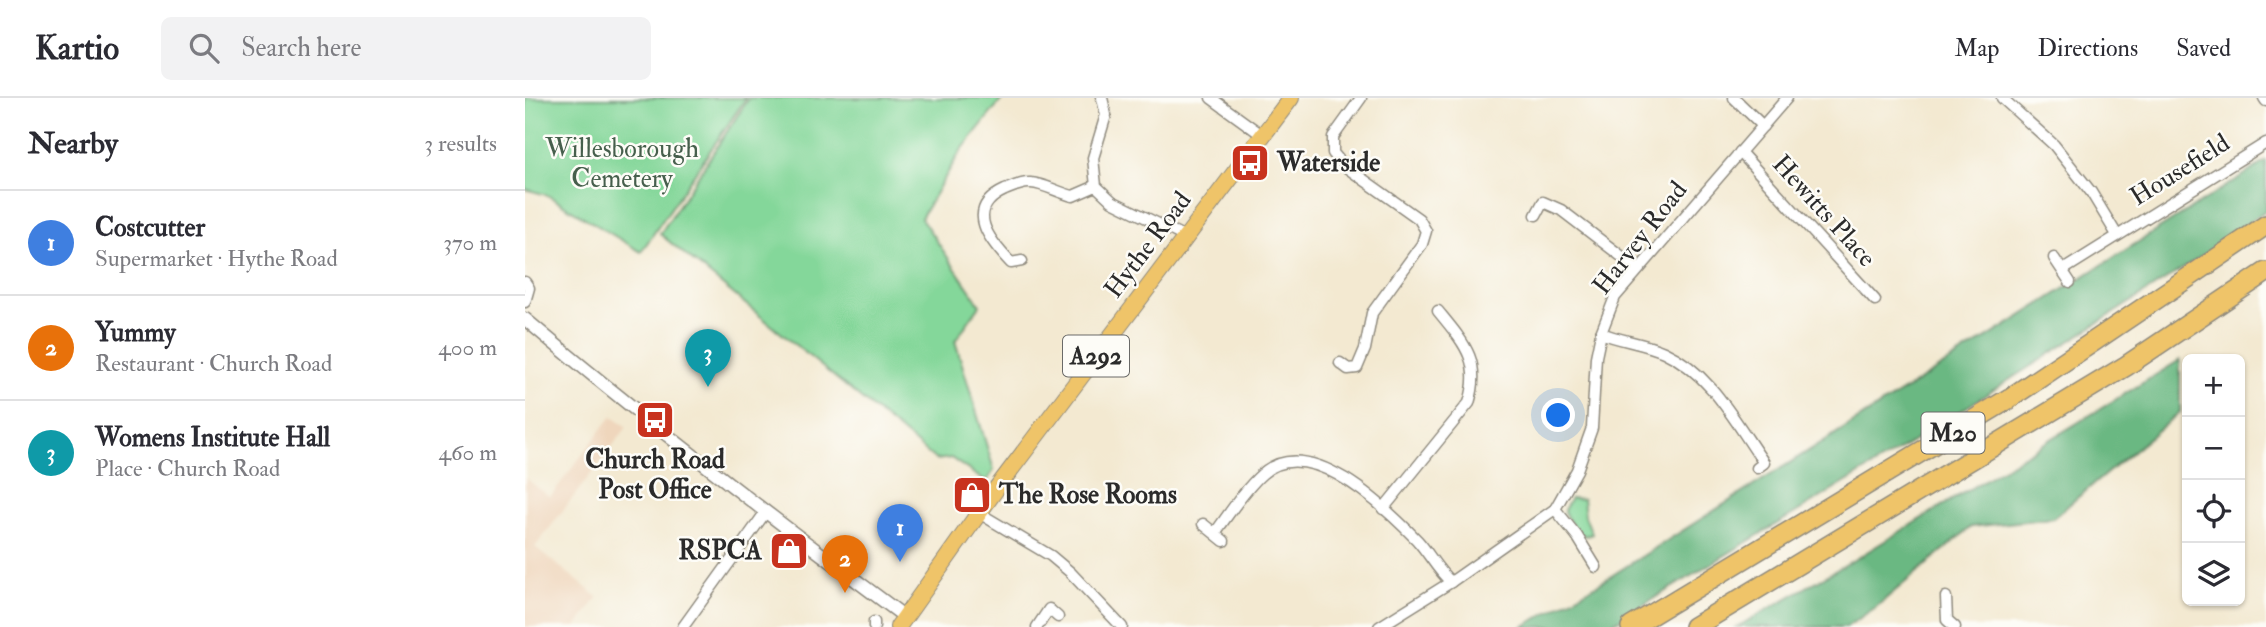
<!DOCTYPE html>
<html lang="en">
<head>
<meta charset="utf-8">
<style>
	:root { --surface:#fff; --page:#f2f2f3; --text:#2b2b33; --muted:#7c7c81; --line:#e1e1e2; --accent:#c8321e }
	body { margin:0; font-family:"IM FELL Double Pica",serif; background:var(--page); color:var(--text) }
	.controls { position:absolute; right:21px; bottom:21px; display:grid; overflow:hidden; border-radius:10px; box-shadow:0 2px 5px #0004 }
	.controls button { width:63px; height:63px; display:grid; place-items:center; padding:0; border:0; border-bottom:2px solid var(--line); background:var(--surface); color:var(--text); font:35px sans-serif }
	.you { position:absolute; left:1034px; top:318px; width:24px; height:24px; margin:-18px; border:5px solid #fff; border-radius:50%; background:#1a73e8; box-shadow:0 0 0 10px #1a73e833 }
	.badge { display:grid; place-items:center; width:46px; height:46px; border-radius:50%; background:var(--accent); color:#fff; font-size:23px; font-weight:700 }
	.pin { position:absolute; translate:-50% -58px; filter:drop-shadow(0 2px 4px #0008) }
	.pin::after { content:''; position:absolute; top:37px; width:24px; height:21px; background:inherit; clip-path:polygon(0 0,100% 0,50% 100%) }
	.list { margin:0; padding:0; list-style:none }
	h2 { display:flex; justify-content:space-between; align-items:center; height:91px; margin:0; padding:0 28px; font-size:30px }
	h2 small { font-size:23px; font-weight:400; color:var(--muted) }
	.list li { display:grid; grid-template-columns:46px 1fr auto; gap:21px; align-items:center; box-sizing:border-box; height:105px; padding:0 28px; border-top:2px solid var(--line) }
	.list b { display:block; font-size:26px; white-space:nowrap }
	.list p { margin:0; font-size:23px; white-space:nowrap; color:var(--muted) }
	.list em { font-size:23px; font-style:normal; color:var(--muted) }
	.icon { flex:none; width:38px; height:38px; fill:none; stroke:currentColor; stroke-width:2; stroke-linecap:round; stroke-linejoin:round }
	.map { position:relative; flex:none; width:1741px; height:529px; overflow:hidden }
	header { display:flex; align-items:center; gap:42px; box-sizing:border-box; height:98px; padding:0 35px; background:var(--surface); border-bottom:2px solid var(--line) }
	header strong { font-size:33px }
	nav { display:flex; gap:38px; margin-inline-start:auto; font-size:24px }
	.search { width:490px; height:63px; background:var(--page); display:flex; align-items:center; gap:18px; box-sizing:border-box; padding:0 24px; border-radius:10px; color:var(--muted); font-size:26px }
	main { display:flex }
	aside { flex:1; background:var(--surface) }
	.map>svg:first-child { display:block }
	.built { fill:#efd6bc }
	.green { fill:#84d79a; stroke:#588162; stroke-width:2 }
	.forest { fill:#6bb882; stroke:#4b7256; stroke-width:2 }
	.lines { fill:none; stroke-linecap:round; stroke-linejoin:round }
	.minor-casing { stroke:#8f8a7e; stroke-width:13 }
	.tertiary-casing { stroke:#8f8a7e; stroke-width:15 }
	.primary-casing { stroke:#8f8a7e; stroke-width:18 }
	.motorway-casing { stroke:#8f8a7e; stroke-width:22 }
	.minor { stroke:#fff; stroke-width:10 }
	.tertiary { stroke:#fff; stroke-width:12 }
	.primary { stroke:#efc469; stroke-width:16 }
	.motorway { stroke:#efc469; stroke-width:19 }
	.labels { text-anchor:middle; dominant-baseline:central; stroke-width:5; stroke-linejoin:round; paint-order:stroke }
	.shield { fill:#fdfcf7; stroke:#6a6a68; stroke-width:2 }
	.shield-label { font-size:24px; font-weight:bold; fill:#2b2b2b }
	.park-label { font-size:26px; fill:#465f4c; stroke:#fdfcf7 }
	.poi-label { font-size:26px; font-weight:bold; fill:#2b2b2b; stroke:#fdfcf7; text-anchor:start }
	.street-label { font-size:26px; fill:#2b2b2b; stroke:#fdfcf7 }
</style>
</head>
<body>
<header>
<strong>Kartio</strong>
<div class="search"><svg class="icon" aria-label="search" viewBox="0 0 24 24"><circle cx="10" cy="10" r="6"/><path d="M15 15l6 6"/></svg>Search here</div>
<nav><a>Map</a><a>Directions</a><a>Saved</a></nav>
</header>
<main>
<aside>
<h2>Nearby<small>3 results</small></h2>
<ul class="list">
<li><span class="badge" style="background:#3f7fe0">1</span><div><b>Costcutter</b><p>Supermarket · Hythe Road</p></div><em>370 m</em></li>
<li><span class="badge" style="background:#e8710a">2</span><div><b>Yummy</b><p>Restaurant · Church Road</p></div><em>400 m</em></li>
<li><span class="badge" style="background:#0f9aa8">3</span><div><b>Womens Institute Hall</b><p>Place · Church Road</p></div><em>460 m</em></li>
</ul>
</aside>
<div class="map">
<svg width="1741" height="529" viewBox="0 0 1741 529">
	<rect width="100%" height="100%" fill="#fdfcf7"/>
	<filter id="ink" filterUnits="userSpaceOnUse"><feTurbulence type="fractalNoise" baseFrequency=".0143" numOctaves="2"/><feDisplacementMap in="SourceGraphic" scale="14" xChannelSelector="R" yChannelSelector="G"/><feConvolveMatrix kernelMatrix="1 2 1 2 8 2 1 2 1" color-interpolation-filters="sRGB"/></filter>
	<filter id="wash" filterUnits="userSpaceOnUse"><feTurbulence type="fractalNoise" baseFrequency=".00686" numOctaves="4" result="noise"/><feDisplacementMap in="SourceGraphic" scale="28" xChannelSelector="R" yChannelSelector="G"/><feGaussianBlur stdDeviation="1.57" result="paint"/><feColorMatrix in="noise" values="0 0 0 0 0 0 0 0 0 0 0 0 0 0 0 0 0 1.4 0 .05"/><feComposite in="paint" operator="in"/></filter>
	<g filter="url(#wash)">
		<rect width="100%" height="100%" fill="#f3e9d1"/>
		<polygon class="built" points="87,318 102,329 10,449 73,499 51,529 0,529 0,380 25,399"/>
		<g class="green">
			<polygon points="0,0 221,0 116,154 22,97 0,91"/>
			<polygon points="224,0 478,0 435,54 396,120 455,207 430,243 469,372 461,384 426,360 411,362 135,136"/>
			<path d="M 1046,400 L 1058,401 L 1060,418 L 1067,436 C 1053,443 1047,426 1040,416 L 1039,412 Z"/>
		</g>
		<g class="forest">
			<polygon points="1741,63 1741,112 1687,152 1381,348 1088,525 1080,529 997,529 1075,485"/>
			<polygon points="1655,262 1655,314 1528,420 1446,429 1351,509 1321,529 1212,529 1332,460"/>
		</g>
	</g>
	<g filter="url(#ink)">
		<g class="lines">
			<g class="minor-casing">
				<g id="minor">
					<polyline points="577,0 581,17 568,60 571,88 587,103 660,139"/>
					<polyline points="686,0 737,37"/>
					<polyline points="1209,0 1238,28"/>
					<polyline points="1477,0 1529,47 1566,94 1592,137"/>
					<polyline points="1739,0 1741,3"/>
					<polyline points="1215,54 1350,202"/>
					<polyline points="1011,117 1018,104 1036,112 1113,171"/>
					<polyline points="1529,160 1545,184"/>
					<path d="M 497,163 L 486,165 C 465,143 438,111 480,92 C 488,89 497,84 506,85 C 520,86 534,95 548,98 L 571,88"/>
					<polyline points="1538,172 1741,45"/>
					<polyline points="0,184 4,190 0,204"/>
					<path d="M 1076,235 C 1096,243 1119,245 1139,254 C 1187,276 1210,324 1239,365 L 1232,370"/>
					<polyline points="815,265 823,271 832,270 840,251 847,215 897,146 901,133 894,121 818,67 808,55 808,39 836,0"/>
					<path d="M 858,411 L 944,305 C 957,263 939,245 913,213"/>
					<polyline points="1030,411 1052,438 1071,469"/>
					<polyline points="454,415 526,458 545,474 597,529"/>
					<polyline points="678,426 699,443"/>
					<path d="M 690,435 C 704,416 719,392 737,376 C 784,334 860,409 892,442 C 904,455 912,472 926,484"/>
					<polyline points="1421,499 1422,522 1430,529"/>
					<polyline points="158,529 240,415"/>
					<polyline points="349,529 349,524"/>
					<polyline points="512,529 524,511 533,519"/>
					<polyline points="854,529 926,484 1030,411 1052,372 1067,330 1071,259 1076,235 1090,199 1262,0"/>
				</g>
			</g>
			<g class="tertiary-casing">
				<path id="tertiary" d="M 0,221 C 123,325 251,423 380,519"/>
			</g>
			<g class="primary-casing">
				<polyline id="primary" points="373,529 471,391 766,0"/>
			</g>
			<g class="motorway-casing">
				<g id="motorway">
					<polyline points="1106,529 1485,300 1741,127"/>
					<polyline points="1169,529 1601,268 1741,174"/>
				</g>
			</g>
			<use href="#minor" class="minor"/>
			<use href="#tertiary" class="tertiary"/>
			<use href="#primary" class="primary"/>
			<use href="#motorway" class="motorway"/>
		</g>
	</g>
	<defs>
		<g id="bus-square" transform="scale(2.0125)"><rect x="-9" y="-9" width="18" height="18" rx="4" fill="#c8321e" stroke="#fdfcf7"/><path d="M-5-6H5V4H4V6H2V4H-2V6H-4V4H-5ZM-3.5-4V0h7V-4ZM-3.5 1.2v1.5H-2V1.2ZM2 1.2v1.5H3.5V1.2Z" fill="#fff"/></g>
		<g id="shop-square" transform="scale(2.0125)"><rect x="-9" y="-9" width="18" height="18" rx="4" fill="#c8321e" stroke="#fdfcf7"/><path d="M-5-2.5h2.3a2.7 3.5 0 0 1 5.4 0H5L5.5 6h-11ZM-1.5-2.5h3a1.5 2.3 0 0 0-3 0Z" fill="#fff"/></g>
	</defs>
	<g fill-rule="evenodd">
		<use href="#bus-square" x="725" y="65"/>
		<use href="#bus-square" x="130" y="322"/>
		<use href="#shop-square" x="447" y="397"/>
		<use href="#shop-square" x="264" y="453"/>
	</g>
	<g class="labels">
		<g class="shield">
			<rect x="538" y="237.5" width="66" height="41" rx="5"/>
			<rect x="1396.5" y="314.5" width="63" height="41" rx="5"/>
		</g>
		<g class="shield-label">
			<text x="571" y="258">A292</text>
			<text x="1428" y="335">M20</text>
		</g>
		<g class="park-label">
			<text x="97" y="51">Willesborough<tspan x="97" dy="30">Cemetery</tspan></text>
		</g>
		<g class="poi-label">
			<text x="752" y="65">Waterside</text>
			<text x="130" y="362" text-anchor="middle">Church Road<tspan x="130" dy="30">Post Office</tspan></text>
			<text x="474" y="397">The Rose Rooms</text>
			<text x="237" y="453" text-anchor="end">RSPCA</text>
		</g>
		<g class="street-label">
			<text transform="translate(1655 72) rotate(-32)">Housefield</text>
			<text transform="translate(1299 113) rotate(48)">Hewitts Place</text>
			<text transform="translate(1115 140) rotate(-52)">Harvey Road</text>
			<text transform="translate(623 147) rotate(-53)">Hythe Road</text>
		</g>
	</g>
</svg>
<div class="controls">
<button>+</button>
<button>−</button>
<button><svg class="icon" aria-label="locate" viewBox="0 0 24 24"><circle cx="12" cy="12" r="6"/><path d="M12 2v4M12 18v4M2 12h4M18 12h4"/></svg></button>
<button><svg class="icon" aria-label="layers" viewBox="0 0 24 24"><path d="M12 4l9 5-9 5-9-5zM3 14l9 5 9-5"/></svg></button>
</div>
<div class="you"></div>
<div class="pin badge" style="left:375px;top:464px;background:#3f7fe0">1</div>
<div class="pin badge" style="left:320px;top:495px;background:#e8710a">2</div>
<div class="pin badge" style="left:183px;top:289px;background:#0f9aa8">3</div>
</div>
</main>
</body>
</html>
